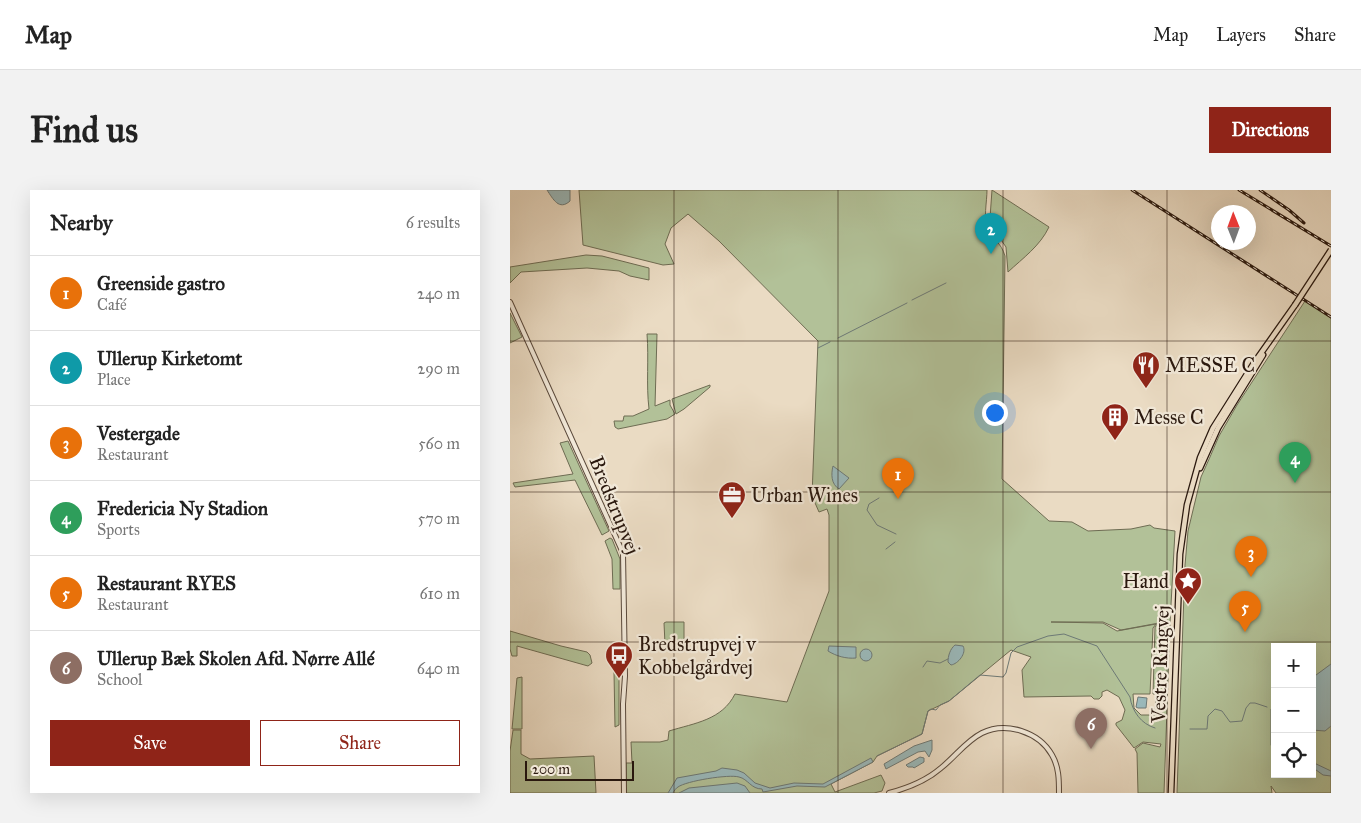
<!DOCTYPE html>
<html lang="en">
<head>
<meta charset="utf-8">
<style>
	:root { --surface:#fff; --page:#f2f2f2; --text:#222; --muted:#767676; --line:#e0e0e0; --accent:#8f2418 }
	body { margin:0; font-family:"IM FELL Great Primer",serif; background:var(--page); color:var(--text) }
	.controls { position:absolute; right:15px; bottom:15px; display:grid; overflow:hidden; border-radius:0px; box-shadow:0 5px 20px #0002 }
	.controls button { width:45px; height:45px; display:grid; place-items:center; padding:0; border:0; border-bottom:1px solid var(--line); background:var(--surface); color:var(--text); font:25px sans-serif }
	.compass { position:absolute; left:701px; top:15px; width:45px; height:45px; border-radius:50%; background:var(--surface); box-shadow:0 5px 20px #0002; rotate:359deg }
	.scale { position:absolute; left:15px; bottom:12px; width:109px; box-sizing:border-box; padding-left:5px; border:2px solid #2a180e; border-top:0; font-size:14px; line-height:18px; white-space:nowrap; color:#2a180e; -webkit-text-stroke:4px #f1e8d8; paint-order:stroke }
	.you { position:absolute; left:484px; top:222px; width:18px; height:18px; margin:-12px; border:4px solid #fff; border-radius:50%; background:#1a73e8; box-shadow:0 0 0 8px #1a73e833 }
	.badge { display:grid; place-items:center; width:32px; height:32px; border-radius:50%; background:var(--accent); color:#fff; font-size:16px; font-weight:700 }
	.pin { position:absolute; translate:-50% -41px; filter:drop-shadow(0 1px 2px #0008) }
	.pin::after { content:''; position:absolute; top:26px; width:18px; height:15px; background:inherit; clip-path:polygon(0 0,100% 0,50% 100%) }
	.list { margin:0; padding:0; list-style:none }
	h2 { display:flex; justify-content:space-between; align-items:center; height:65px; margin:0; padding:0 20px; font-size:21px }
	h2 small { font-size:16px; font-weight:400; color:var(--muted) }
	.list li { display:grid; grid-template-columns:32px 1fr auto; gap:15px; align-items:center; box-sizing:border-box; height:75px; padding:0 20px; border-top:1px solid var(--line) }
	.list b { display:block; font-size:19px; white-space:nowrap }
	.list p { margin:0; font-size:16px; white-space:nowrap; color:var(--muted) }
	.list em { font-size:16px; font-style:normal; color:var(--muted) }
	.actions { display:flex; gap:10px; padding:15px 20px }
	.actions a { flex:1; padding:11px 0; border:1px solid var(--accent); border-radius:0px; text-align:center; font-size:18px; color:var(--accent) }
	.actions .main { background:var(--accent); color:#fff }
	.icon { flex:none; width:28px; height:28px; fill:none; stroke:currentColor; stroke-width:2; stroke-linecap:round; stroke-linejoin:round }
	.map { position:relative; flex:none; width:821px; height:603px; overflow:hidden; border-radius:0px }
	header { display:flex; align-items:center; gap:30px; box-sizing:border-box; height:70px; padding:0 25px; background:var(--surface); border-bottom:1px solid var(--line) }
	header strong { font-size:24px }
	nav { display:flex; gap:28px; margin-inline-start:auto; font-size:18px }
	.intro { display:flex; align-items:center; justify-content:space-between; box-sizing:border-box; height:120px; padding:0 30px }
	h1 { margin:0; font-size:35px }
	.button { padding:12px 22px; border-radius:0px; background:var(--accent); color:#fff; font-size:18px; font-weight:700 }
	main { display:flex; gap:30px; padding:0 30px }
	aside { flex:1; background:var(--surface); border-radius:0px; box-shadow:0 5px 20px #0002 }
	.map>svg:first-child { display:block }
	.green { fill:#b2c198; stroke:#6e6c53; fill-rule:evenodd }
	.water { fill:#9ab9bb; stroke:#6d7976 }
	.lines { fill:none; stroke-linecap:round; stroke-linejoin:round }
	.stream { stroke:#6d7976; stroke-width:1 }
	.minor-casing { stroke:#5a493b; stroke-width:6 }
	.major-casing { stroke:#2a180e; stroke-width:7 }
	.minor { stroke:#f1e8d8; stroke-width:4 }
	.major { stroke:#eadbc3; stroke-width:4.5 }
	.rail-casing { stroke:#2a180e; stroke-width:3 }
	.rail { stroke:#f1e8d8; stroke-width:1; stroke-dasharray:4; stroke-linecap:butt }
	.major-bridge-casing { stroke:#2a180e; stroke-width:7; stroke-linecap:butt }
	.major-bridge { stroke:#eadbc3; stroke-width:4.5 }
	.grid { fill:none; stroke:#2a180e; stroke-width:1; stroke-opacity:0.55 }
	.labels { text-anchor:middle; dominant-baseline:central; stroke-width:4.5; stroke-linejoin:round; paint-order:stroke }
	.poi-label { font-size:20px; fill:#2a180e; stroke:#f1e8d8; text-anchor:start }
	.street-label { font-size:20px; fill:#2a180e; stroke:#f1e8d8 }
</style>
</head>
<body>
<header>
<strong>Map</strong>
<nav><a>Map</a><a>Layers</a><a>Share</a></nav>
</header>
<div class="intro"><h1>Find us</h1><a class="button">Directions</a></div>
<main>
<aside>
<h2>Nearby<small>6 results</small></h2>
<ul class="list">
<li><span class="badge" style="background:#e8710a">1</span><div><b>Greenside gastro</b><p>Café</p></div><em>240 m</em></li>
<li><span class="badge" style="background:#0f9aa8">2</span><div><b>Ullerup Kirketomt</b><p>Place</p></div><em>290 m</em></li>
<li><span class="badge" style="background:#e8710a">3</span><div><b>Vestergade</b><p>Restaurant</p></div><em>560 m</em></li>
<li><span class="badge" style="background:#2e9e5b">4</span><div><b>Fredericia Ny Stadion</b><p>Sports</p></div><em>570 m</em></li>
<li><span class="badge" style="background:#e8710a">5</span><div><b>Restaurant RYES</b><p>Restaurant</p></div><em>610 m</em></li>
<li><span class="badge" style="background:#8d6e63">6</span><div><b>Ullerup Bæk Skolen Afd. Nørre Allé</b><p>School</p></div><em>640 m</em></li>
</ul>
<div class="actions"><a class="main">Save</a><a>Share</a></div>
</aside>
<div class="map">
<svg width="821" height="603" viewBox="0 0 821 603">
	<rect width="100%" height="100%" fill="#eadbc3"/>
	<filter id="stains"><feTurbulence type="fractalNoise" baseFrequency=".004" numOctaves="4"/><feColorMatrix values="0 0 0 0 .2 0 0 0 0 .09 0 0 0 0 .02 0 0 0 .5 -.17"/></filter>
	<radialGradient id="worn" r=".72"><stop offset=".6" stop-color="#630" stop-opacity="0"/><stop offset="1" stop-color="#630" stop-opacity=".3"/></radialGradient>
	<g class="green">
		<path d="M 69,0 L 477,0 C 477,12 473,29 478,40 C 483,50 491,52 495,66 L 492,289 L 539,331 L 562,332 L 578,341 L 621,339 L 640,335 L 644,338 L 665,341 L 660,433 L 649,433 L 611,440 L 593,432 L 541,432 L 593,433 L 607,441 L 646,434 L 643,438 L 640,504 L 623,504 L 624,518 L 631,525 L 645,525 L 646,504 L 643,504 L 645,437 L 647,434 L 660,434 L 654,603 L 628,603 L 627,563 L 625,559 L 633,553 L 650,557 L 651,554 L 633,552 L 624,558 L 606,535 L 606,533 L 612,530 L 615,520 L 609,507 L 597,500 L 592,502 L 592,506 L 589,509 L 584,509 L 581,506 L 514,507 L 512,480 L 521,467 L 501,460 L 439,511 L 418,521 L 412,544 L 367,566 L 363,572 L 321,594 L 325,602 L 371,585 L 375,593 L 372,601 L 364,603 L 116,603 L 116,573 L 122,573 L 121,552 L 150,552 L 158,550 L 159,541 C 185,533 212,530 225,504 L 277,512 L 319,401 L 319,325 L 317,319 L 309,322 L 302,306 L 308,151 L 209,51 L 178,24 L 161,38 L 155,54 L 164,74 L 153,75 L 73,55 Z"/>
		<path d="M 482,0 L 539,37 C 530,56 513,68 498,82 L 496,57 L 482,37 L 480,28 Z"/>
		<polygon points="76,65 92,66 139,78 139,90 120,86 109,81 77,78 11,82 0,93 0,77"/>
		<path d="M 795,111 L 821,128 L 821,603 L 766,603 L 761,596 L 762,603 L 667,603 L 675,375 L 678,341 L 691,287 L 700,267 L 709,246 L 727,215 ZM 765,457 L 802,457 L 802,584 L 765,584 Z"/>
		<polygon points="0,123 12,147 0,153"/>
		<path d="M 137,144 L 147,144 L 145,216 L 160,210 L 160,215 L 165,224 L 157,229 L 108,239 L 105,237 L 104,231 L 113,231 L 114,226 L 123,226 L 139,219 C 136,194 139,169 137,144 Z"/>
		<polygon points="200,195 200,197 174,219 166,224 162,209"/>
		<polygon points="58,251 99,341 92,345 65,290 5,297 3,293 63,284 50,253"/>
		<polygon points="100,348 102,349 110,369 110,399 103,399 102,369 95,351"/>
		<polygon points="156,432 174,432 174,455 168,457 155,454 154,433"/>
		<polygon points="0,441 51,456 77,462 80,465 82,473 78,476 7,456 7,466 2,466 0,459"/>
		<polygon points="104,482 109,482 109,535 105,537"/>
		<polygon points="12,487 12,539 2,539 7,488"/>
		<polygon points="3,540 11,540 11,564 20,569 84,566 86,603 0,603 0,561"/>
	</g>
	<g class="water">
		<path d="M 37,0 L 60,0 L 60,11 C 49,21 43,9 37,0 Z"/>
		<path d="M 323,276 L 339,288 L 329,299 C 321,294 321,284 323,276 Z"/>
		<path d="M 445,455 L 453,456 C 457,463 448,474 441,475 L 438,472 C 438,466 440,459 445,455 Z"/>
		<path d="M 319,456 L 346,457 L 346,468 C 336,469 326,466 318,461 Z"/>
		<circle cx="356" cy="465" r="6"/>
		<polygon points="821,474 821,536 815,541 802,540 802,488"/>
		<polygon points="628,507 637,508 636,518 628,518 626,517"/>
		<polygon points="765,515 765,561 761,555 761,519"/>
		<polygon points="422,550 422,560 419,567 415,561 408,562 376,579 374,574 404,556"/>
		<polygon points="410,567 414,568 414,572 404,578 403,577 398,577 396,575"/>
		<path d="M 361,568 L 363,572 L 315,597 L 287,596 L 253,602 L 252,599 C 241,599 238,589 229,587 C 219,584 176,591 168,597 C 166,598 164,601 163,603 L 158,603 L 167,588 L 206,581 L 212,578 L 227,580 L 234,583 L 245,593 L 260,598 L 284,593 L 313,594 Z"/>
		<polygon points="802,572 821,581 821,586 813,585 802,577"/>
		<polygon points="227,593 235,596 240,603 169,603 179,598"/>
	</g>
	<g class="lines">
		<g class="stream">
			<polyline points="402,110 436,93"/>
			<polyline points="328,148 397,113"/>
			<polyline points="308,158 320,152"/>
			<polyline points="369,308 359,314 357,320 367,335 386,344"/>
			<polyline points="376,359 385,352"/>
			<polyline points="413,477 417,471 430,473 438,469"/>
			<polyline points="680,539 697,539 698,526 705,519 712,521 720,532 732,531 736,518 740,513 745,513 757,517"/>
			<path d="M 367,566 L 412,544 L 418,521 L 421,519 L 426,520 L 430,515 L 439,511 L 470,485 L 493,487 L 496,483 L 501,463 L 507,457 L 538,446 L 554,444 L 587,456 L 620,507 C 622,521 631,534 645,538"/>
		</g>
		<g class="minor-casing">
			<g id="minor">
				<polyline points="0,112 113,363 115,486 113,514 114,603"/>
				<path d="M 379,603 C 398,598 416,591 431,578 C 445,567 456,551 472,543 C 496,531 529,542 542,565 C 549,577 549,590 549,603"/>
			</g>
		</g>
		<g class="major-casing">
			<g id="major">
				<polyline points="690,278 708,238 753,165"/>
				<polyline points="661,603 670,364 677,315 690,268 703,238 744,173 785,115"/>
			</g>
		</g>
		<use href="#minor" class="minor"/>
		<use href="#major" class="major"/>
		<g class="rail-casing">
			<g id="rail">
				<polyline points="622,0 821,127"/>
				<polyline points="729,0 821,56"/>
				<polyline points="750,0 779,20 794,33"/>
			</g>
		</g>
		<use href="#rail" class="rail"/>
		<g class="major-bridge-casing">
			<polyline id="major-bridge" points="785,115 821,60"/>
		</g>
		<use href="#major-bridge" class="major-bridge"/>
	</g>
	<path class="grid" d="M 164,0 L 164,603M 328,0 L 328,603M 493,0 L 493,603M 657,0 L 657,603M 0,151 L 821,151M 0,302 L 821,302M 0,452 L 821,452"/>
	<defs>
		<g id="restaurant-pin" transform="scale(1.4375)"><path d="M0 17L-7.5 6A9.5 9.5 0 1 1 7.5 6Z" fill="#8f2418" stroke="#f1e8d8"/><path d="M-5-6h1v4h1v-4h1v4h1v-4h1v5L-1.5 .5V6h-2V.5L-5-1ZM5-6V6H3V1.5H1.5Q1.5-4 5-6Z" fill="#fff"/></g>
		<g id="building-pin" transform="scale(1.4375)"><path d="M0 17L-7.5 6A9.5 9.5 0 1 1 7.5 6Z" fill="#8f2418" stroke="#f1e8d8"/><path d="M-4-6H4V6H1V3H-1V6H-4ZM-2.5-4.3h1.7v1.8h-1.7ZM.8-4.3h1.7v1.8H.8ZM-2.5-1h1.7V.8h-1.7ZM.8-1h1.7V.8H.8Z" fill="#fff"/></g>
		<g id="office-pin" transform="scale(1.4375)"><path d="M0 17L-7.5 6A9.5 9.5 0 1 1 7.5 6Z" fill="#8f2418" stroke="#f1e8d8"/><path d="M-6-3h4V-5.5h4V-3h4V5H-6ZM-1-4.5V-3h2v-1.5ZM-6 0V1H6V0Z" fill="#fff"/></g>
		<g id="sight-pin" transform="scale(1.4375)"><path d="M0 17L-7.5 6A9.5 9.5 0 1 1 7.5 6Z" fill="#8f2418" stroke="#f1e8d8"/><path d="M0-6L1.8-2.2L6-1.7L2.9 1.2L3.7 5.4L0 3.3L-3.7 5.4L-2.9 1.2L-6-1.7L-1.8-2.2Z" fill="#fff"/></g>
		<g id="bus-pin" transform="scale(1.4375)"><path d="M0 17L-7.5 6A9.5 9.5 0 1 1 7.5 6Z" fill="#8f2418" stroke="#f1e8d8"/><path d="M-5-6H5V4H4V6H2V4H-2V6H-4V4H-5ZM-3.5-4V0h7V-4ZM-3.5 1.2v1.5H-2V1.2ZM2 1.2v1.5H3.5V1.2Z" fill="#fff"/></g>
	</defs>
	<g fill-rule="evenodd">
		<use href="#restaurant-pin" x="636" y="175"/>
		<use href="#building-pin" x="605" y="227"/>
		<use href="#office-pin" x="222" y="305"/>
		<use href="#sight-pin" x="678" y="391"/>
		<use href="#bus-pin" x="109" y="465"/>
	</g>
	<g class="labels">
		<g class="poi-label">
			<text x="655" y="175">MESSE C</text>
			<text x="624" y="227">Messe C</text>
			<text x="241" y="305">Urban Wines</text>
			<text x="659" y="391" text-anchor="end">Hand</text>
			<text x="128" y="454">Bredstrupvej v<tspan x="128" dy="23">Kobbelgårdvej</tspan></text>
		</g>
		<g class="street-label">
			<text transform="translate(105 315) rotate(68)">Bredstrupvej</text>
			<text transform="translate(650 474) rotate(-88)">Vestre Ringvej</text>
		</g>
	</g>
	<rect width="100%" height="100%" filter="url(#stains)"/>
	<rect width="100%" height="100%" fill="url(#worn)"/>
</svg>
<div class="controls">
<button>+</button>
<button>−</button>
<button><svg class="icon" aria-label="locate" viewBox="0 0 24 24"><circle cx="12" cy="12" r="6"/><path d="M12 2v4M12 18v4M2 12h4M18 12h4"/></svg></button>
</div>
<svg class="compass" viewBox="-18 -18 36 36"><path d="M0-13l5 13h-10z" fill="#e53935"/><path d="M0 13l5-13h-10z" fill="#767676"/></svg>
<div class="scale">200 m</div>
<div class="you"></div>
<div class="pin badge" style="left:388px;top:309px;background:#e8710a">1</div>
<div class="pin badge" style="left:481px;top:64px;background:#0f9aa8">2</div>
<div class="pin badge" style="left:741px;top:387px;background:#e8710a">3</div>
<div class="pin badge" style="left:785px;top:293px;background:#2e9e5b">4</div>
<div class="pin badge" style="left:735px;top:442px;background:#e8710a">5</div>
<div class="pin badge" style="left:581px;top:559px;background:#8d6e63">6</div>
</div>
</main>
</body>
</html>
